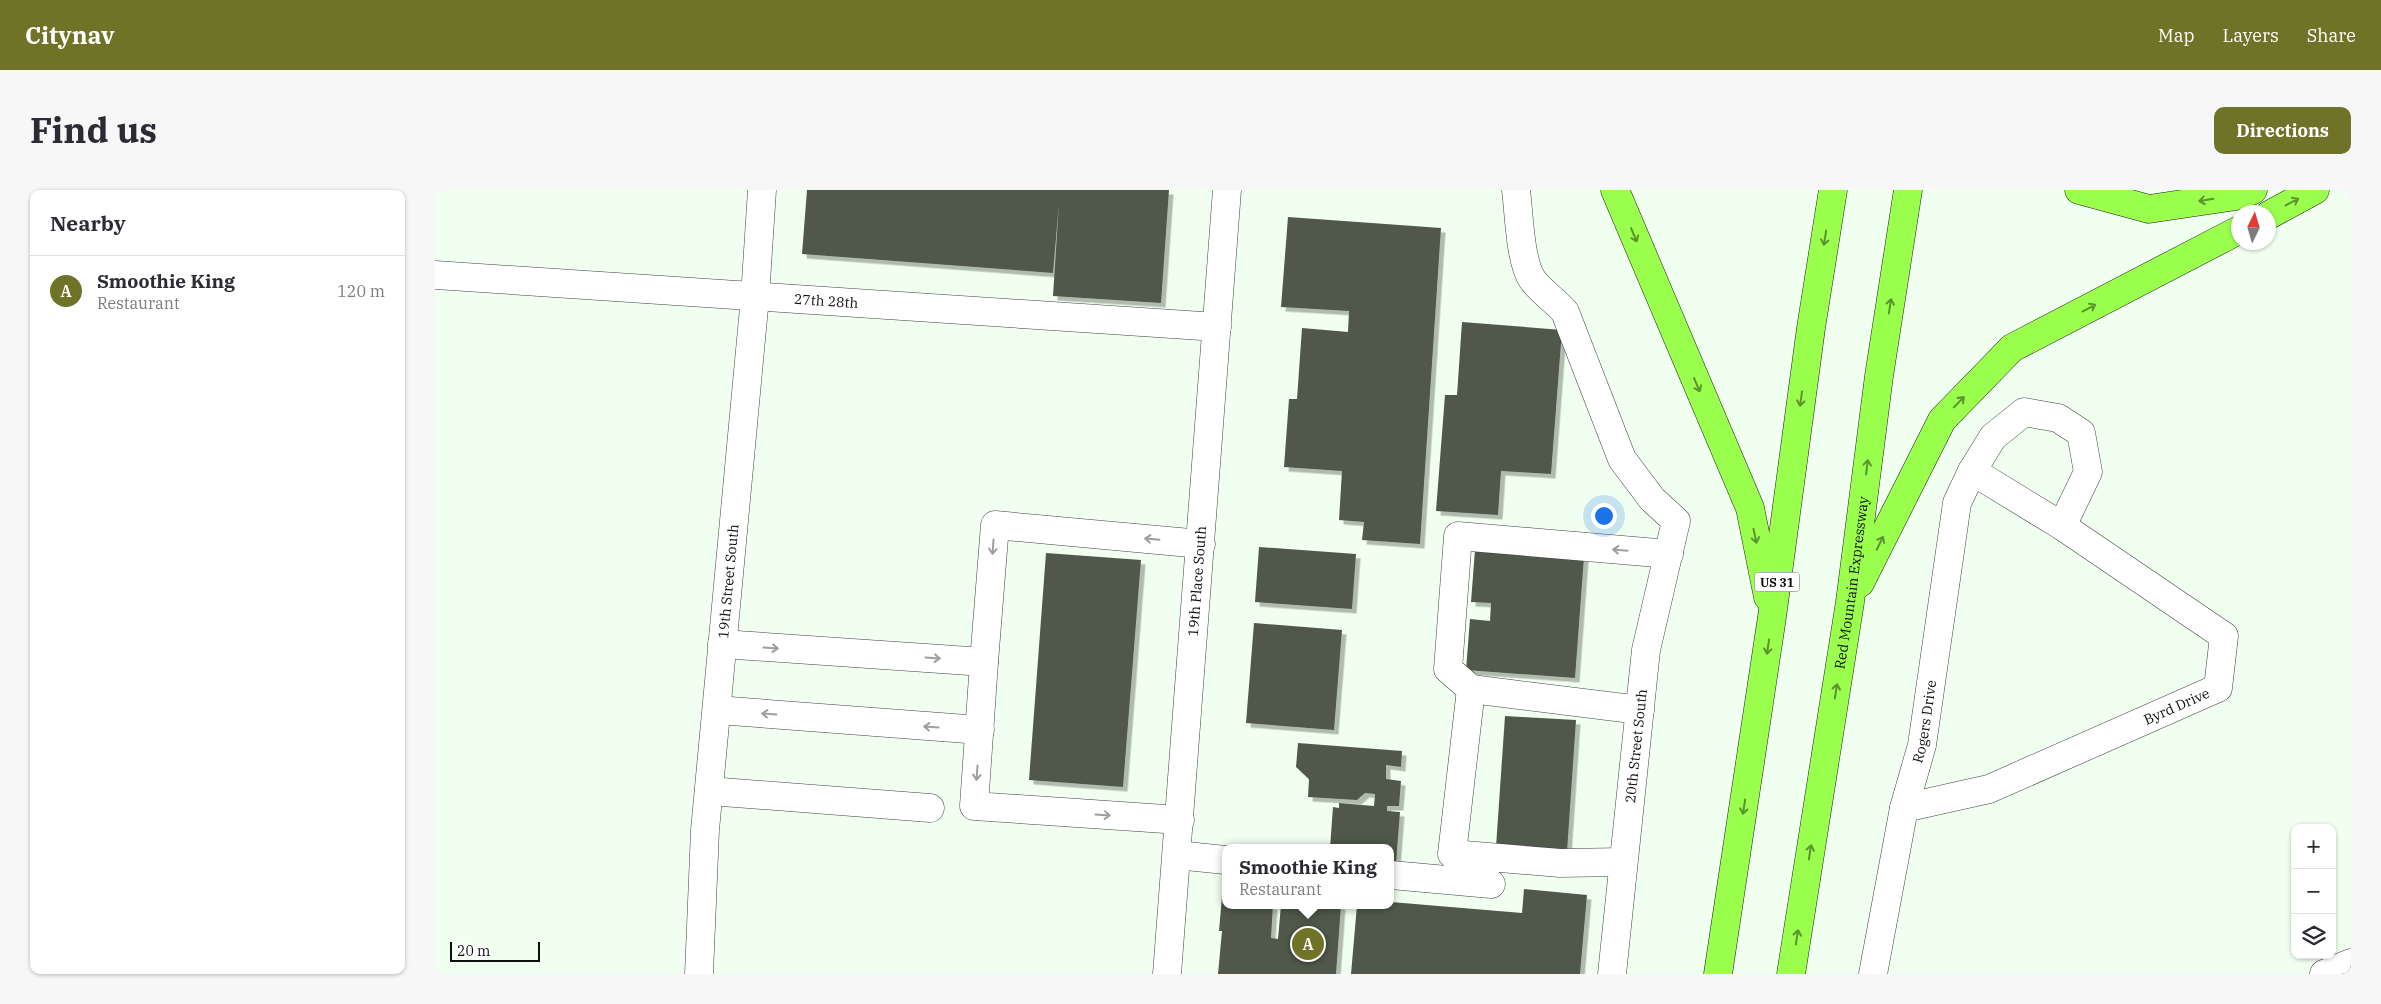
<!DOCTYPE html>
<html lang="en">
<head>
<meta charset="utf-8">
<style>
	:root { --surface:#fff; --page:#f7f7f7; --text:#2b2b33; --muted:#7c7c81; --line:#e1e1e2; --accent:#6e7327 }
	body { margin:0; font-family:"IBM Plex Serif",serif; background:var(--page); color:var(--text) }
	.controls { position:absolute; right:15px; bottom:15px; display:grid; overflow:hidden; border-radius:10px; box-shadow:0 1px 4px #0004 }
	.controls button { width:45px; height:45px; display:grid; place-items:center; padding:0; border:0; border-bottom:1px solid var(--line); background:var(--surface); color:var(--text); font:25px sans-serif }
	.compass { position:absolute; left:1796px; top:15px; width:45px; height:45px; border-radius:50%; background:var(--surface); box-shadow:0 1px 4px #0004; rotate:5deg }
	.scale { position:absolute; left:15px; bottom:12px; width:90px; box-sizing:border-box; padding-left:5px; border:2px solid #0e0e0e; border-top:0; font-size:14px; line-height:18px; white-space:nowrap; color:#0e0e0e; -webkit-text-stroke:4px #fff; paint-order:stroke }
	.you { position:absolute; left:1168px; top:325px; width:18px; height:18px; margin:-12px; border:4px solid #fff; border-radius:50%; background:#1a73e8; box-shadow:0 0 0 8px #1a73e833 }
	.badge { display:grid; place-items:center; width:32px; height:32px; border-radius:50%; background:var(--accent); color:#fff; font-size:16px; font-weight:700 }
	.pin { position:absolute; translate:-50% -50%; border:2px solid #fff; box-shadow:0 1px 5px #0006 }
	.popup { position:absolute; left:787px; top:654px; width:172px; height:65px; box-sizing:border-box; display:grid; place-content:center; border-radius:10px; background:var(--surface); filter:drop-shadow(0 1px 4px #0005); font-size:16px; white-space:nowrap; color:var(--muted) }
	.popup b { font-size:19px; color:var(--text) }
	.popup::after { content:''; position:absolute; left:50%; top:100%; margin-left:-10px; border:10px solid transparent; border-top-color:var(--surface) }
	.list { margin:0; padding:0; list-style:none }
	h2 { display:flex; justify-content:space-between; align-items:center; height:65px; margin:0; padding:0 20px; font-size:21px }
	h2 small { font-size:16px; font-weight:400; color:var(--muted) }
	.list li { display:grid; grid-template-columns:32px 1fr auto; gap:15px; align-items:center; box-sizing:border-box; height:70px; padding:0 20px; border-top:1px solid var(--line) }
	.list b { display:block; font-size:19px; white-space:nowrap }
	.list p { margin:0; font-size:16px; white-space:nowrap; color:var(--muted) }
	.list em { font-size:16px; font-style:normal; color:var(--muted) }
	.icon { flex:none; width:28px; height:28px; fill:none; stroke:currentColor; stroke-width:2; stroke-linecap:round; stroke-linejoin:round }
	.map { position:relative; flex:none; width:1916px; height:784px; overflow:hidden; border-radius:10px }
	header { display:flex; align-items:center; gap:30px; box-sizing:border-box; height:70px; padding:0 25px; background:var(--accent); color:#fff }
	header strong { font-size:24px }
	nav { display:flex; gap:28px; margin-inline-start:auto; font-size:18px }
	.intro { display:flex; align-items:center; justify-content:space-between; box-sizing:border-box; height:120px; padding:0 30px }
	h1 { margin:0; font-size:35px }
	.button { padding:12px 22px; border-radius:10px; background:var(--accent); color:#fff; font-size:18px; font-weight:700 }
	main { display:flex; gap:30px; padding:0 30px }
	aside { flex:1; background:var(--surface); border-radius:10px; box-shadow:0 1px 4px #0004 }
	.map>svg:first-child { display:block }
	.building { fill:#505849; filter:url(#shadow) }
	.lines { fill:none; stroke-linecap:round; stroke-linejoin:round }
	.minor-casing { stroke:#414141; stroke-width:29 }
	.highway-casing { stroke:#1f1f1f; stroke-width:29 }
	.minor { stroke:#fff; stroke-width:28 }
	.highway { stroke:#9aff4d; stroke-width:28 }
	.oneway { stroke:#5b9331 }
	.oneway2 { stroke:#9f9f9f }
	.labels { text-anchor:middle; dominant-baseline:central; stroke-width:5; stroke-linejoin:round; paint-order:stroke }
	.shield { fill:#fff; stroke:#565656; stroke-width:1 }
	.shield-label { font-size:12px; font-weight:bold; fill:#0e0e0e }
	.street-label { font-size:14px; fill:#0e0e0e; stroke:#fff }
</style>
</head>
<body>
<header>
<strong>Citynav</strong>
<nav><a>Map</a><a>Layers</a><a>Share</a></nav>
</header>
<div class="intro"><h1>Find us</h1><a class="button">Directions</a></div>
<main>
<aside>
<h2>Nearby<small></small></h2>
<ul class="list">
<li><span class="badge">A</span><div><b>Smoothie King</b><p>Restaurant</p></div><em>120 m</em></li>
</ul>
</aside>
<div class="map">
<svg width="1916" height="784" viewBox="0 0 1916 784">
	<defs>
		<filter id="shadow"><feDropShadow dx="4.5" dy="4.5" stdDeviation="0" flood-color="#0004"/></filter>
	</defs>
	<rect width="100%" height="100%" fill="#f0ffef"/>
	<g class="building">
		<polygon points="372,0 734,0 726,113 618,106 624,13 618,83 367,64"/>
		<polygon points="853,27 1006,38 985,354 927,350 929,332 904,330 907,281 849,277 854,209 862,209 867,138 913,142 914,121 846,117"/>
		<polygon points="1027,132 1127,140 1116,284 1066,281 1063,325 1001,321 1010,205 1022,205"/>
		<polygon points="824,357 921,364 917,419 820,412"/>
		<polygon points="1040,360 1149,367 1140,488 1031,480 1035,429 1055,431 1056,413 1036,412"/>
		<polygon points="611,363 706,370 688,597 594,590"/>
		<polygon points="819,433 907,440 899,540 811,533"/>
		<polygon points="1070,526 1141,530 1132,662 1061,657"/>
		<polygon points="863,553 967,561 966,577 951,575 951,589 966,591 964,616 952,616 952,621 965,622 961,673 956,673 956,658 895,658 898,617 904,618 904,613 939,616 940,604 930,603 922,610 873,607 874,589 861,577"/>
		<polygon points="1089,699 1152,705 1145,784 916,784 922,715 956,715 956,712 1087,723"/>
		<polygon points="787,706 790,707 790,715 838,715 836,748 843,749 846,715 906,715 901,784 783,784 787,741 784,741"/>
	</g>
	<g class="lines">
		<g class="minor-casing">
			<g id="minor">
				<path d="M 1081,0 C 1084,23 1085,71 1097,89 C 1106,102 1120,110 1130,122 L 1187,269 L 1217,309 L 1241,331 L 1211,460 L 1177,784"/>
				<path id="s1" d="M 0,85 L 782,137"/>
				<polyline points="287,454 549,472 539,616 745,630"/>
				<polyline points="549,472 560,335 766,354"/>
				<polyline points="1036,499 1013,479 1023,346 1234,364"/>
				<polyline points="282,520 545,540"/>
				<polyline points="274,601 495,618"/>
				<path id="s2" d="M 1469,618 L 1554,599 L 1783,498 L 1789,446 L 1627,336 L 1537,281"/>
				<polyline points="742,665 790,670"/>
				<polyline points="1188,672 1125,673 1017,664 1036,499 1205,520"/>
				<polyline points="956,685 1056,694"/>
				<path id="s3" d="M 264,784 L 270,640 L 320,107 L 327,0"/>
				<path id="s4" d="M 732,784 L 792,0"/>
				<path id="s5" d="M 1438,784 L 1469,618 L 1487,555 L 1522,313 L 1537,281 L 1558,247 L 1589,222 L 1623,228 L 1646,243 L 1653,282 L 1627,336"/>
				<polyline points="1889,784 1916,773"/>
			</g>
		</g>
		<g class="highway-casing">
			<g id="highway">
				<polyline points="1180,0 1315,318 1333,407"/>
				<polyline points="1644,0 1714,19 1808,5 1818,0"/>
				<polyline points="1834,25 1880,0"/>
				<polyline points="1425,393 1507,230 1577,158 1804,40"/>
				<polyline points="1283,784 1337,427 1376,138 1398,0"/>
				<path id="s6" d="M 1356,784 L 1415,412 L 1444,186 L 1473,0"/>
			</g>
		</g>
		<use href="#minor" class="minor"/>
		<use href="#highway" class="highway"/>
	</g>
	<defs><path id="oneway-shaft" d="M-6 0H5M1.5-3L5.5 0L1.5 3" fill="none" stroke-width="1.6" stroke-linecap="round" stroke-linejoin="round" transform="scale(1.25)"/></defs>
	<g class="oneway">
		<use href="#oneway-shaft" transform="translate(1771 10) rotate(171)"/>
		<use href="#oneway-shaft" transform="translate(1857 12) rotate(-28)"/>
		<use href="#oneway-shaft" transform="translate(1199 45) rotate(67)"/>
		<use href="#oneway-shaft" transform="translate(1390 48) rotate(99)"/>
		<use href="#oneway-shaft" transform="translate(1455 116) rotate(-81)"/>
		<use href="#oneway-shaft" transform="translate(1654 118) rotate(-28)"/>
		<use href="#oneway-shaft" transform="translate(1262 195) rotate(67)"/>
		<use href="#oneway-shaft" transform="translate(1366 209) rotate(98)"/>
		<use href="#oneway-shaft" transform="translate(1524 212) rotate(-46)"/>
		<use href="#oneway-shaft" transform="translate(1432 277) rotate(-83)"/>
		<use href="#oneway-shaft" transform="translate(1320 346) rotate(78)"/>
		<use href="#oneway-shaft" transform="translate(1445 353) rotate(-64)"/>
		<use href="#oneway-shaft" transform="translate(1333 457) rotate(98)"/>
		<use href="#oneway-shaft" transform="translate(1401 501) rotate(-81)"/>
		<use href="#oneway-shaft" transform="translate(1309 617) rotate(99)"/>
		<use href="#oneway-shaft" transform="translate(1375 662) rotate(-81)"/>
		<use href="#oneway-shaft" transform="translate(1362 747) rotate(-81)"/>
	</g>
	<g class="oneway2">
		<use href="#oneway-shaft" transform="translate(717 349) rotate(-175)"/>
		<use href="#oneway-shaft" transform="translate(558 357) rotate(94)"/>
		<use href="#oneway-shaft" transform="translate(1185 360) rotate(-175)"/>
		<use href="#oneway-shaft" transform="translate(336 458) rotate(4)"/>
		<use href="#oneway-shaft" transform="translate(498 468) rotate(4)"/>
		<use href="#oneway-shaft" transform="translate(334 524) rotate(-176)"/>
		<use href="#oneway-shaft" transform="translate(496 537) rotate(-176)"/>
		<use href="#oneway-shaft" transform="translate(542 583) rotate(94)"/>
		<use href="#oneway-shaft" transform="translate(668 625) rotate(4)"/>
	</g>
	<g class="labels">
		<rect class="shield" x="1319.5" y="382.5" width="45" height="19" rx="4"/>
		<g class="shield-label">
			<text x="1342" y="392">US 31</text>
		</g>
		<g class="street-label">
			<text stroke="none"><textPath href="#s1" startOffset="392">27th 28th</textPath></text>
			<text stroke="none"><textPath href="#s3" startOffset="394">19th Street South</textPath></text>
			<text stroke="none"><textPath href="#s4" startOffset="394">19th Place South</textPath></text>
			<text stroke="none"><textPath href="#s6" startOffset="396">Red Mountain Expressway</textPath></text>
			<text stroke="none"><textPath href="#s2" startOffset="292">Byrd Drive</textPath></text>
			<text stroke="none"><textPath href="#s5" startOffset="258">Rogers Drive</textPath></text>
			<text transform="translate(1201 556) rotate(-84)">20th Street South</text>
		</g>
	</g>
</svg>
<div class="controls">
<button>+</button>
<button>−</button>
<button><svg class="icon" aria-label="layers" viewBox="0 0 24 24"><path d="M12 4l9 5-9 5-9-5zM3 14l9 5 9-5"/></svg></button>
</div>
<svg class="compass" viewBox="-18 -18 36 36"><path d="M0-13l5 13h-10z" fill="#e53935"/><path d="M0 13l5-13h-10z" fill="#7c7c81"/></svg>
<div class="scale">20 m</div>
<div class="you"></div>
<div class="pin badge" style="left:873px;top:754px">A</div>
<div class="popup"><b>Smoothie King</b>Restaurant</div>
</div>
</main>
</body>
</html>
